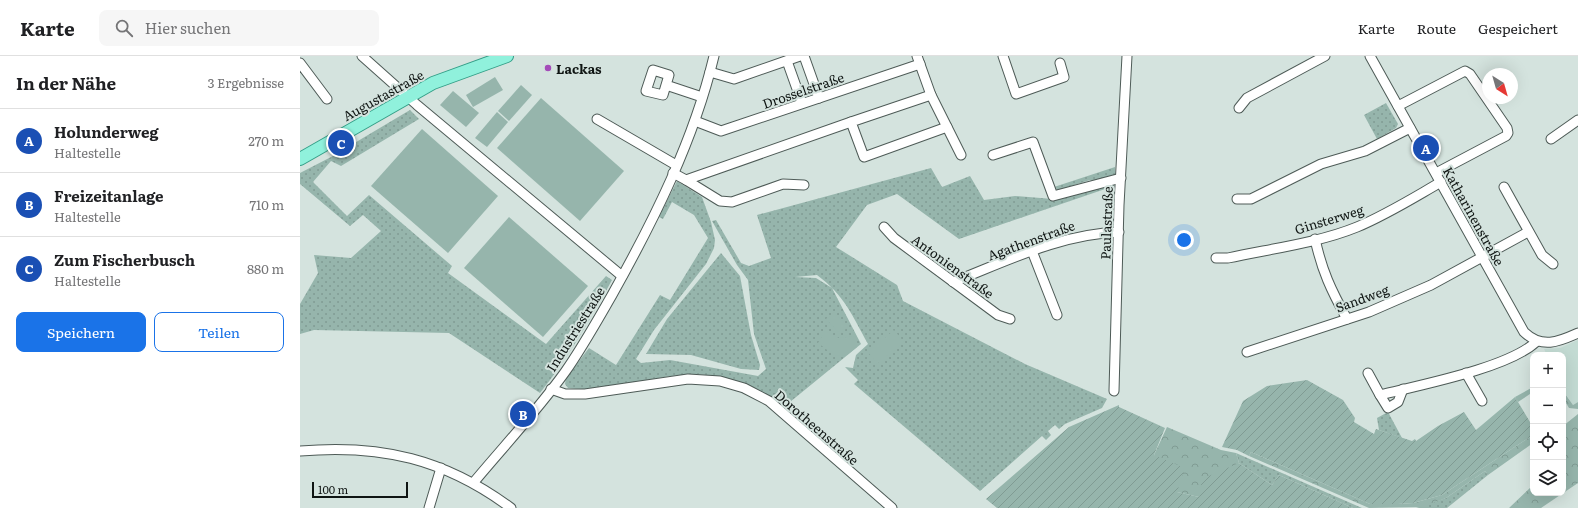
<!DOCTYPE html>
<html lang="de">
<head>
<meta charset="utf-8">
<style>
	:root { --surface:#fff; --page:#f6f6f6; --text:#202124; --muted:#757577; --line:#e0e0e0; --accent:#1a73e8 }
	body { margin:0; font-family:Literata,serif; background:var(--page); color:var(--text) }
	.controls { position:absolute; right:12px; bottom:12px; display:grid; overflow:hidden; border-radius:8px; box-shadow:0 4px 16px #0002 }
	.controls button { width:36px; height:36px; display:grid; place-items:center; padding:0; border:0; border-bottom:1px solid var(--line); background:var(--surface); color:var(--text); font:20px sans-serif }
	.compass { position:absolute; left:1182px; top:12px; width:36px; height:36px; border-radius:50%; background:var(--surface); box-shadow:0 4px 16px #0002; rotate:143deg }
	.scale { position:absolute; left:12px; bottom:10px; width:96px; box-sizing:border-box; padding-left:4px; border:2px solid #0f1513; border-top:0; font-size:11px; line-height:14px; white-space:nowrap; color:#0f1513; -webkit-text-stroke:3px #d4e3de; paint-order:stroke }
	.you { position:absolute; left:884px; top:184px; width:14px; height:14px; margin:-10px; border:3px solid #fff; border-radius:50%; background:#1a73e8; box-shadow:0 0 0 6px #1a73e833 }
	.badge { display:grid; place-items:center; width:26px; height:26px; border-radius:50%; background:var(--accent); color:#fff; font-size:13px; font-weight:700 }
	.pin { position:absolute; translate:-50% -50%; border:2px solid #fff; box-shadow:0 1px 4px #0006 }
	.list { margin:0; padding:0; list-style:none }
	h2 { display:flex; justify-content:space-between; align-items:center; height:52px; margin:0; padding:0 16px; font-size:17px }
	h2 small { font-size:13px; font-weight:400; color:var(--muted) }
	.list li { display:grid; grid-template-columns:26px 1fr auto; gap:12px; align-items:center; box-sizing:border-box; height:64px; padding:0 16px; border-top:1px solid var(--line) }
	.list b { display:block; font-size:15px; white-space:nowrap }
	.list p { margin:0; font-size:13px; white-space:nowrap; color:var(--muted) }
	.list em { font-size:13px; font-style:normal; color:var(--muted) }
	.actions { display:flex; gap:8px; padding:12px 16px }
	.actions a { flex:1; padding:9px 0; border:1px solid var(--accent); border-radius:8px; text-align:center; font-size:14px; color:var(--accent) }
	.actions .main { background:var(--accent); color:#fff }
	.icon { flex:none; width:22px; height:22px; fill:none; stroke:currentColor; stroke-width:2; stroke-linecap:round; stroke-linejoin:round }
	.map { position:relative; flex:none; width:1278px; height:452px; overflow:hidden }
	header { display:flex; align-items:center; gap:24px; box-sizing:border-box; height:56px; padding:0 20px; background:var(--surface); border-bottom:1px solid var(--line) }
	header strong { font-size:19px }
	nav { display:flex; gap:22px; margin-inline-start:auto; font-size:14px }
	.search { width:280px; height:36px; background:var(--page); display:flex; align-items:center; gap:10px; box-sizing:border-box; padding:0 14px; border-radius:8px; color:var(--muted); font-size:15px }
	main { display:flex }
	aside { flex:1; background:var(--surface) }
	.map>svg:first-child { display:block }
	.built { fill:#c3dbd3 }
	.grass { fill:url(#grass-dots) }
	.forest { fill:url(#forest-crowns) }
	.garden { fill:url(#garden-furrows) }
	.pitch { fill:#96b5ac }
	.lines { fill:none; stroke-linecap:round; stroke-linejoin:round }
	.minor-casing { stroke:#4e5b57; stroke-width:11 }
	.major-casing { stroke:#339e87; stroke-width:14 }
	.minor { stroke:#fff; stroke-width:9 }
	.major { stroke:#90f1dc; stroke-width:12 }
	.poi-dot { fill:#a44cb9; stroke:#d4e3de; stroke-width:1.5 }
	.labels { text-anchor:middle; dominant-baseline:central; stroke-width:4; stroke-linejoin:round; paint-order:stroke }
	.poi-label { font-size:13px; font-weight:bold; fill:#0f1513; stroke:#d4e3de; text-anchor:start }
	.street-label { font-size:13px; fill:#0f1513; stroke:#d4e3de }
</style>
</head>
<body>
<header>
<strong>Karte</strong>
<div class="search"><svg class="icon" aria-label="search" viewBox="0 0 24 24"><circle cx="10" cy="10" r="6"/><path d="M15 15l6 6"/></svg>Hier suchen</div>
<nav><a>Karte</a><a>Route</a><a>Gespeichert</a></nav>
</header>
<main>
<aside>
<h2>In der Nähe<small>3 Ergebnisse</small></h2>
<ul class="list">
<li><span class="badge" style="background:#1a4fb4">A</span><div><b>Holunderweg</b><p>Haltestelle</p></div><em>270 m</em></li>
<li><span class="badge" style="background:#1a4fb4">B</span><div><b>Freizeitanlage</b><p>Haltestelle</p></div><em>710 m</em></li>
<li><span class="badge" style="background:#1a4fb4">C</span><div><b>Zum Fischerbusch</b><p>Haltestelle</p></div><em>880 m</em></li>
</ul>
<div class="actions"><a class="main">Speichern</a><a>Teilen</a></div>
</aside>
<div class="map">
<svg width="1278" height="452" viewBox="0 0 1278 452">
	<defs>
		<pattern id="grass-dots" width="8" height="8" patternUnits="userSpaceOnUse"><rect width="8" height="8" fill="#96b5ac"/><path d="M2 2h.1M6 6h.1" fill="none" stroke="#809b93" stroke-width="1.8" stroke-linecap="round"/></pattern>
		<pattern id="forest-crowns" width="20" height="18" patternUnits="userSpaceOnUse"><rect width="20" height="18" fill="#96b5ac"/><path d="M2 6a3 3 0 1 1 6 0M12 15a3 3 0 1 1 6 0" fill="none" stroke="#809b93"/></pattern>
		<pattern id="garden-furrows" width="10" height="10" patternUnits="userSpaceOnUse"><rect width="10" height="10" fill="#96b5ac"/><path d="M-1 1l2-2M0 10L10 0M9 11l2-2" fill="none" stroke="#809b93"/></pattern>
	</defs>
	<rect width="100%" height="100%" fill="#d4e3de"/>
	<polygon class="built" points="1278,284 1278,346 1273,349 1263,334 1263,299 1247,299 1244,293 1260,292"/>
	<g class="grass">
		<polygon points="1086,47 1098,68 1096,72 1077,83 1064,59"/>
		<path d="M 110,54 L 119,63 L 41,110 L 31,105 L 13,126 L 47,160 L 69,139 L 152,210 L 148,217 L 246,288 L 306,220 L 312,224 C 290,264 268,302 240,337 L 149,277 L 14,274 L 0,278 L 0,248 L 18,217 L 14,199 L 51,202 L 81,175 L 63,159 L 50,170 L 0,128 L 0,117 L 31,101 Z"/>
		<polygon points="815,111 815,121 811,120 794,126 790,124 774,129 772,133 759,135 754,131"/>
		<path d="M 631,112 L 642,131 L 670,120 L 684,144 L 715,140 L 753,143 L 814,126 L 814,130 L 659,183 L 597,138 L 567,149 L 536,191 L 597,229 L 603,245 L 725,308 L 807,343 L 802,352 L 765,368 L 759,373 L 755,369 L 748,375 L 751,379 L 746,384 L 742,380 L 680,435 L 554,328 L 558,324 L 545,311 L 553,312 L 556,299 L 568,288 C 552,259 545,240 517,219 L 495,221 L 516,222 L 532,232 L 561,288 L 490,346 L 476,340 L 473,343 C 453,334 434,323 413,320 C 365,312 316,338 268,332 L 265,328 L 266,322 L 289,292 L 316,309 L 360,239 L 370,244 L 408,182 L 394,159 L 372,146 L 363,163 L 359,161 L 377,125 L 402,141 L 411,166 L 415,184 L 414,192 L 406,208 L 354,274 L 336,303 L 341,307 L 370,304 L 458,320 L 466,313 L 454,278 L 448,224 L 437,209 L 412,165 L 416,164 L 441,207 L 449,210 L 471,202 L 457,159 Z"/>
		<polygon points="421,197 440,220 451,279 460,309 459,314 441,313 391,299 346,298 367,263"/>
		<polygon points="1088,356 1102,382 1079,374 1077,362"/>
		<polygon points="936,397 1062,452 1053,452 979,419 972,429 939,407"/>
		<polygon points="1185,415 1188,419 1147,452 1116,452 1146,442"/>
	</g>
	<g class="forest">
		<polygon points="1233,331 1233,336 1218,346 1215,341"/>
		<polygon points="1263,335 1273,349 1278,346 1278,353 1269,352 1263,342"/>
		<polygon points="1278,358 1278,427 1241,452 1209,452 1233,429 1233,437 1263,437 1263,370"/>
		<polygon points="867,371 921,394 936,397 939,407 899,441 877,436 854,399"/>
		<polygon points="1233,379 1233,387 1188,419 1185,415 1146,442 1123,451 1069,452 949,400 951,396 1070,448 1098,448 1113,447 1142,439"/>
	</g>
	<g class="garden">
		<polygon points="1007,324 1043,344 1055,362 1054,366 1074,378 1076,373 1112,385 1115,383 1116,385 1138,370 1164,356 1176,374 1215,341 1233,371 1233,379 1142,439 1113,447 1098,448 1070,448 951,396 949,400 937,394 922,391 943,345 967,330"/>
		<polygon points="819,349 819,351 865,372 854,399 885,412 877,436 899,441 902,423 939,407 972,429 979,419 1053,452 697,452 686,443 769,371"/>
	</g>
	<g class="pitch">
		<polygon points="195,21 203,34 173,51 166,39"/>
		<polygon points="221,29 232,39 209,65 198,55"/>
		<polygon points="153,35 179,57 166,71 140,49"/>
		<polygon points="241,42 324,115 280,165 197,92"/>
		<polygon points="197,56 208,66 187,91 175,82"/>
		<polygon points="122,73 198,140 148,197 71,130"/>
		<polygon points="209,161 288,230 243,281 164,212"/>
		<polygon points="534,256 548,271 540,278 526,263"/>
		<polygon points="594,274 604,286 577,308 568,296"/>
		<polygon points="525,275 539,282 555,280 557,285 557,291 547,299 535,300 518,287"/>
	</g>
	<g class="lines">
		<g class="minor-casing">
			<g id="minor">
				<polyline points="62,0 117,49 322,220"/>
				<polyline points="504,0 519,42"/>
				<polyline points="617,0 631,39 661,99"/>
				<polyline points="703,0 716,38 764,21 760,7"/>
				<path d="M 1070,0 L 1224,276 C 1242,293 1258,286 1278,277"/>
				<polyline points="487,5 502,47"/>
				<polyline points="0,7 27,43"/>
				<polyline points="410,16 434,23 500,0"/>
				<polyline points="366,29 363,39 346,35 353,14 369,19 366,29 402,41"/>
				<polyline points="631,39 551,66 564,101 647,71"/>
				<polyline points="1098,50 1165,15 1170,18 1207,72 1208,77 1206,80 1136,117"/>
				<polyline points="939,52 947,42 1025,0"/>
				<polyline points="297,63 376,109"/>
				<polyline points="395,65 421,75 620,8"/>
				<polyline points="1251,83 1278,64"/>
				<polyline points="693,99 733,86 753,140 821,122"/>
				<polyline points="373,117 386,124 551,66"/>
				<polyline points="386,124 420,145 432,146 483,128 504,129"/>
				<polyline points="1204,131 1242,199 1253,208"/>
				<polyline points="937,143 951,143 1021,108 1065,95 1110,72"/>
				<polyline points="584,171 594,182 698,259 710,263"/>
				<path d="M 1015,183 C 1022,215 1031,234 1047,263"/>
				<polyline points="732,195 757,259"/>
				<path d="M 916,202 L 928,202 C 969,193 1018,187 1057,171 C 1086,159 1113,142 1141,126"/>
				<path d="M 653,226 C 707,205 760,178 819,176"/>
				<polyline points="947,296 1069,256 1131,229 1228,176"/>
				<path d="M 1068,317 L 1080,339 C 1120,329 1208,312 1236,286"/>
				<polyline points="1166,317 1182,345"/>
				<polyline points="251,333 265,338 285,338 388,323 420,325 444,332 469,345 592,452"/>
				<polyline points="814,335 819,149 827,0"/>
				<polyline points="1080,339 1088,352 1098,346 1103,333"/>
				<path d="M 0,395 C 81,388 145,403 211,452"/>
				<path d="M 174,426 C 204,390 237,355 265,316 C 282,292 297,265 312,239 C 354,164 394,84 414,0"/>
				<polyline points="129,452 141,412"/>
			</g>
		</g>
		<g class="major-casing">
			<polyline id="major" points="0,103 133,27 207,0"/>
		</g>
		<use href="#minor" class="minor"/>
		<use href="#major" class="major"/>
	</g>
	<circle class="poi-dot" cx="248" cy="12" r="4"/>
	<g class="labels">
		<g class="poi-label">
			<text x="256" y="12">Lackas</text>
		</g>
		<g class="street-label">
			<text transform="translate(503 34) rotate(-19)">Drosselstraße</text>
			<text transform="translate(83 39) rotate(-29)">Augustastraße</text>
			<text transform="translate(1174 160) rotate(61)">Katharinenstraße</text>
			<text transform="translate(1029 163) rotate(-17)">Ginsterweg</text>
			<text transform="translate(806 167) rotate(-88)">Paulastraße</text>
			<text transform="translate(731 184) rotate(-20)">Agathenstraße</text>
			<text transform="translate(653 210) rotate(36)">Antonienstraße</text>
			<text transform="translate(1062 242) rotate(-20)">Sandweg</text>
			<text transform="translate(275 273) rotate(-58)">Industriestraße</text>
			<text transform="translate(517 371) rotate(41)">Dorotheenstraße</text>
		</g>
	</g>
</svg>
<div class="controls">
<button>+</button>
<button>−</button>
<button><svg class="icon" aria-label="locate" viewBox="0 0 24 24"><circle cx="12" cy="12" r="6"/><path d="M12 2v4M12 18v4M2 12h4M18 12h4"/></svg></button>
<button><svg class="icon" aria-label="layers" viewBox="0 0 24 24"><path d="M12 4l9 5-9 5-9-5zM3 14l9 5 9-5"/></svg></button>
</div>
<svg class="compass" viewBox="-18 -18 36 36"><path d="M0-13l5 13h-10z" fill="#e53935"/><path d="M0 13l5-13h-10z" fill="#757577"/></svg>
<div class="scale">100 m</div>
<div class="you"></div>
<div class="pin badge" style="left:1126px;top:92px;background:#1a4fb4">A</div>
<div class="pin badge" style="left:223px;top:358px;background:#1a4fb4">B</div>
<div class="pin badge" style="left:41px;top:87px;background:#1a4fb4">C</div>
</div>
</main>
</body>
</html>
